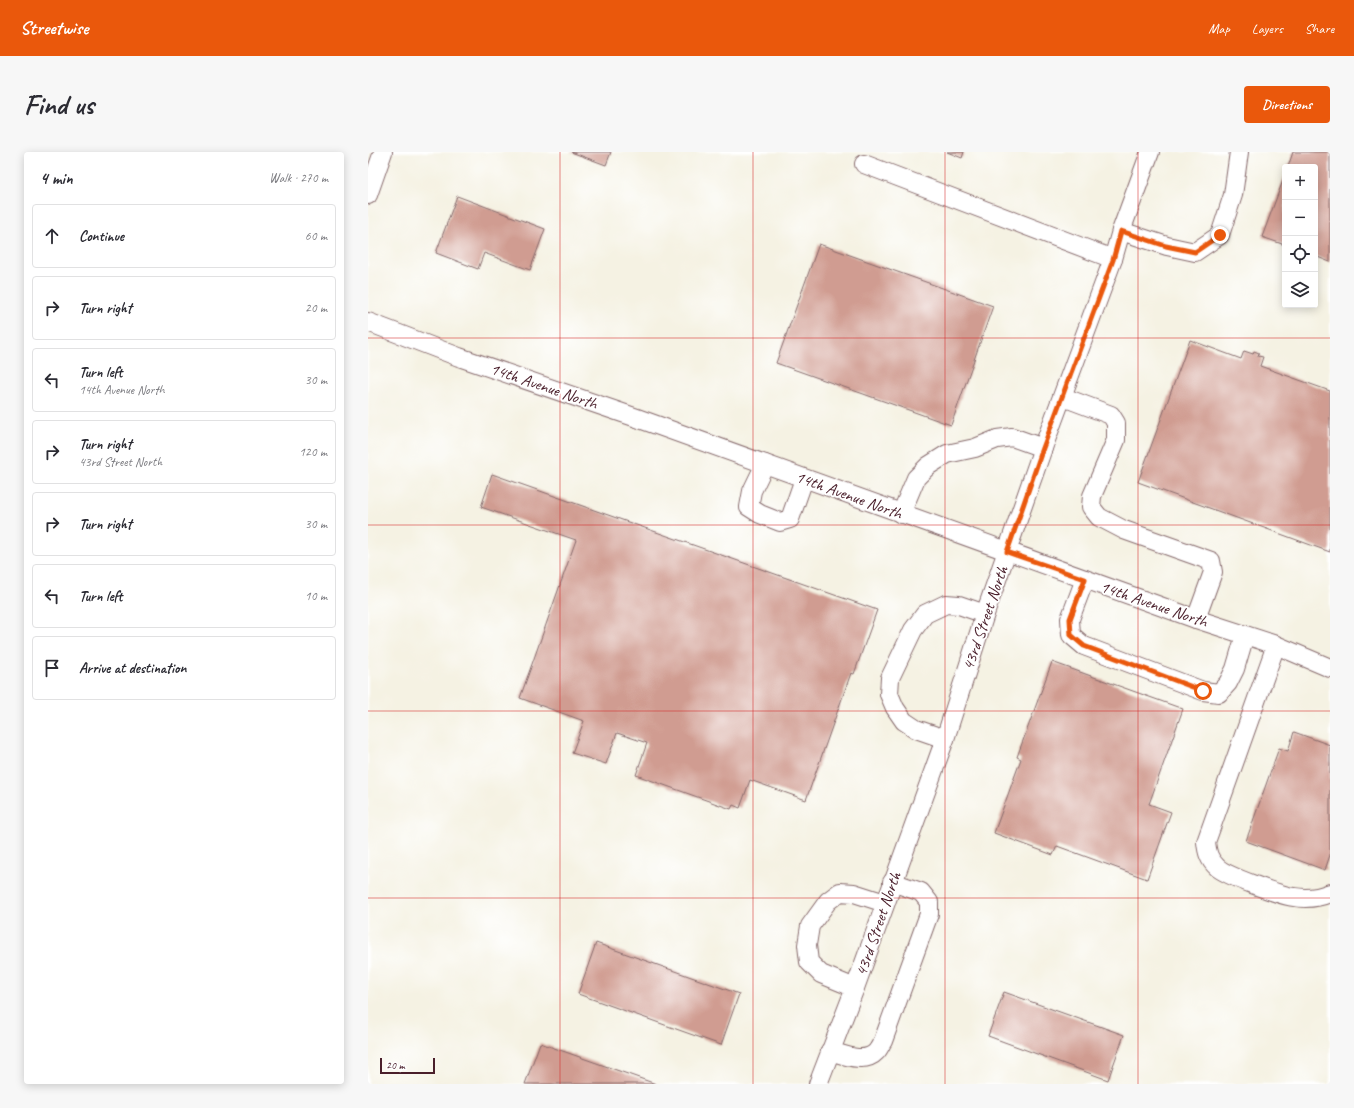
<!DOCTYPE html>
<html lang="en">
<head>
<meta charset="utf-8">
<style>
	:root { --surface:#fff; --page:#f7f7f7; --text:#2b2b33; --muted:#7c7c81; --line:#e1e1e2; --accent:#ea580c }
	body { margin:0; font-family:Caveat,sans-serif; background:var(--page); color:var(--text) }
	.controls { position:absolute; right:12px; top:12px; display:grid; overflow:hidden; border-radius:4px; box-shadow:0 2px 10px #0003 }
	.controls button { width:36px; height:36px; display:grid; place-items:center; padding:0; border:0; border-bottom:1px solid var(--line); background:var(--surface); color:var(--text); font:20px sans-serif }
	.scale { position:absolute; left:12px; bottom:10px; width:55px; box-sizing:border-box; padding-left:4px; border:2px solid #4a1f2b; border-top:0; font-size:11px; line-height:14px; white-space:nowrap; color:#4a1f2b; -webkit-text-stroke:3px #fff; paint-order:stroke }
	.stop { position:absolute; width:12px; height:12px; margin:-9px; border:3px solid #ea580c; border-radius:50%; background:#fff }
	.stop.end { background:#ea580c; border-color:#fff; box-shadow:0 1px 4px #0008 }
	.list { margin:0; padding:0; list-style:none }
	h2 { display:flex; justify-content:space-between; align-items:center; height:52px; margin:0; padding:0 16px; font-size:17px }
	h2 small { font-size:13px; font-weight:400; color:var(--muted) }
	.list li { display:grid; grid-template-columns:26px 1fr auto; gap:12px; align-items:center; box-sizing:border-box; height:64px; margin:0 8px 8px; padding:0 8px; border:1px solid var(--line); border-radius:4px }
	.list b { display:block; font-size:15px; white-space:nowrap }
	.list p { margin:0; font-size:13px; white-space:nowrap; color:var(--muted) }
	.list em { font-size:13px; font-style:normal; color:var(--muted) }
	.icon { flex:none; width:22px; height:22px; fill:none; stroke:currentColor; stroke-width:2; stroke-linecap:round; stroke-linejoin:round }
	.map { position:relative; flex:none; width:962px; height:932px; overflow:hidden; border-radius:4px }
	header { display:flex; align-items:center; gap:24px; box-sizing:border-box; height:56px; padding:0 20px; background:var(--accent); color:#fff }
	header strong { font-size:19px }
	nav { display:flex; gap:22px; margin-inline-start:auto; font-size:14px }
	.intro { display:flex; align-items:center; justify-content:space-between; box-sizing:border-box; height:96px; padding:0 24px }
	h1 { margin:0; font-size:28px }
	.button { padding:10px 18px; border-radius:4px; background:var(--accent); color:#fff; font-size:14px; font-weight:700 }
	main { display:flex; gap:24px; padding:0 24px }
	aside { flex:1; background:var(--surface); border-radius:4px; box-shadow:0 2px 10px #0003 }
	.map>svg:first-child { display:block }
	.building { fill:#d09c91 }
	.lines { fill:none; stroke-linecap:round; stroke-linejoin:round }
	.minor-casing { stroke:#86696b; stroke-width:20 }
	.minor { stroke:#fff; stroke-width:18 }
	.route { stroke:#ea580c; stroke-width:5 }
	.grid { fill:none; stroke:#d62828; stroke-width:1; stroke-opacity:0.55 }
	.labels { text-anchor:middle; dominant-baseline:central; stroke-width:3.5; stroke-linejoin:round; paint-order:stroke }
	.street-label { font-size:17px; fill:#4a1f2b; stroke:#fff }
</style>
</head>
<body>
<header>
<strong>Streetwise</strong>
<nav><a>Map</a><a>Layers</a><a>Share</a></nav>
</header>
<div class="intro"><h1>Find us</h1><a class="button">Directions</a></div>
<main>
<aside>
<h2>4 min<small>Walk · 270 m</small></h2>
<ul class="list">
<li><svg class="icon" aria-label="ahead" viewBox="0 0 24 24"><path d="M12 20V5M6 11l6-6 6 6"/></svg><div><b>Continue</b></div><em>60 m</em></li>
<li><svg class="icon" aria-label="right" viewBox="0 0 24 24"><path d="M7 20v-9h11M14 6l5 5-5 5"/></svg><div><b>Turn right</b></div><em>20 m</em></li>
<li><svg class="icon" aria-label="left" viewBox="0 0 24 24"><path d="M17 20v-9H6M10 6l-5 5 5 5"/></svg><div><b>Turn left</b><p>14th Avenue North</p></div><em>30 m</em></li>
<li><svg class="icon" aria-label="right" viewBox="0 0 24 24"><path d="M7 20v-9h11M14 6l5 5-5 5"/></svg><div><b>Turn right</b><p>43rd Street North</p></div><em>120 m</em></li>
<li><svg class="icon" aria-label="right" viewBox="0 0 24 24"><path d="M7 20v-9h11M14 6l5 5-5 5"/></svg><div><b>Turn right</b></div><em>30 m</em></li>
<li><svg class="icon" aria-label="left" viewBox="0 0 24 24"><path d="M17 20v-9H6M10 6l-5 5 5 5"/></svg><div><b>Turn left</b></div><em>10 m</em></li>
<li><svg class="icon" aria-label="arrive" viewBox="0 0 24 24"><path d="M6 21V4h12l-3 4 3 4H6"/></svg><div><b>Arrive at destination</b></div></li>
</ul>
</aside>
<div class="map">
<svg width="962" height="932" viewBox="0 0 962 932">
	<rect width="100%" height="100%" fill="#fff"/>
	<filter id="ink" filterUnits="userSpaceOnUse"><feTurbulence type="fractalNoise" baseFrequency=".025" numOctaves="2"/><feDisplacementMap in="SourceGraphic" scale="8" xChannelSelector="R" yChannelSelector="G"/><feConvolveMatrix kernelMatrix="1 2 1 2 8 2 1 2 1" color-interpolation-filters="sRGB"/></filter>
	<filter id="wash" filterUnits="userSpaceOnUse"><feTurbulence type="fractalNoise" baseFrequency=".012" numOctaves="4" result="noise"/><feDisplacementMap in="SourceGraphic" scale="16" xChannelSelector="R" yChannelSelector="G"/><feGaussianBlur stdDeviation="0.9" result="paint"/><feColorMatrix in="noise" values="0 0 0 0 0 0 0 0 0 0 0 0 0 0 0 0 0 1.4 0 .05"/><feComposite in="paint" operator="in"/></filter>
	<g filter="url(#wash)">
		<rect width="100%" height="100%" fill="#f5f2e3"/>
		<g id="blocks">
			<g class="building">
				<polygon points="203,0 243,0 238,13"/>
				<polygon points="579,0 596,0 594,6"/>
				<polygon points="925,0 962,0 962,110 947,104 947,15 920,15"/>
				<polygon points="917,23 917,93 894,85"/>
				<polygon points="89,44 177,77 162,118 116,101 110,117 68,101"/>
				<polygon points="451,92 625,154 583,273 408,211"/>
				<polygon points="822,188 873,207 876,199 885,202 886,199 891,201 890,204 895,205 892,214 962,239 962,400 770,330"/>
				<polygon points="124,322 509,458 486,522 483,521 438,648 382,628 372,656 365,653 363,657 268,623 279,591 249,581 238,612 204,601 216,569 152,546 208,388 113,355"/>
				<polygon points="684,510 815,557 781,652 803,660 779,727 689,694 685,703 626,681 653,607 649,605"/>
				<polygon points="926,580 962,593 962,703 957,718 878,689 911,596 920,599"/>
				<polygon points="228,791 371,842 353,893 210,842"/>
				<polygon points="636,840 756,883 740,928 620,884"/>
				<polygon points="172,891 288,932 157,932"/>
			</g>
		</g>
	</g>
	<g filter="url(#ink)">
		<use href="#blocks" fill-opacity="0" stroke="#86696b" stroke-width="1"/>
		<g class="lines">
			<g class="minor-casing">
				<g id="minor">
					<polyline points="496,12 745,107"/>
					<polyline points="0,43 15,0"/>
					<polyline points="753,79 799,94 827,100 852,83 865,43 871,0"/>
					<polyline points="0,170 91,205 269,266 828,467 908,493 962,516"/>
					<polyline points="695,245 743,263 748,271 748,288 724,344 723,355 731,365 756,378 843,409 845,420 828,467"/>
					<polyline points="397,312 384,339 381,355 392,362 412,370 422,367 436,327"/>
					<polyline points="533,362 548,326 560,314 579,302 607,296 629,287 644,285 675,296"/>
					<polyline points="717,427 702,467 703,483 716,494 835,539 851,541 860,531 867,517 877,483"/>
					<path d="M 908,493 L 838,690 C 839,700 841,708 849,715 C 856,723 914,744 926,745 C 938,747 950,746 962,741"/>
					<polyline points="577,587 548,577 536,569 527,556 521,542 522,526 545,478 557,462 578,452 591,453 617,462"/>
					<polyline points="487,836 453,822 441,810 439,793 442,774 460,749 472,740 486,741 517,751"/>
					<path d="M 462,899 C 476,903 497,912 508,900 C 511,897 513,892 515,889 L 561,762 L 561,750 L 553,740 L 524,730"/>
					<polyline points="450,932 487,836 577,587 617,462 675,296 745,107 753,79 782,0"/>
				</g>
			</g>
			<use href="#minor" class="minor"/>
		</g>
	</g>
	<g class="lines" filter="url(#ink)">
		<polyline class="route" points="835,539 716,494 703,483 702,467 717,427 639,400 675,296 745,108 753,79 798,94 827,100 852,83"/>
	</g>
	<path class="grid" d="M 192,0 L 192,932M 385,0 L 385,932M 577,0 L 577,932M 770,0 L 770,932M 0,186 L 962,186M 0,373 L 962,373M 0,559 L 962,559M 0,746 L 962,746"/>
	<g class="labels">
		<g class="street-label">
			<text transform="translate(176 234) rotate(19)">14th Avenue North</text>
			<text transform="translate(481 343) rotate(20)">14th Avenue North</text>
			<text transform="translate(786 452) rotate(19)">14th Avenue North</text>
			<text transform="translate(617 466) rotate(-71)">43rd Street North</text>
			<text transform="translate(510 772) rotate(-71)">43rd Street North</text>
		</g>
	</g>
</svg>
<div class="controls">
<button>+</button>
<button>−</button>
<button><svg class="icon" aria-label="locate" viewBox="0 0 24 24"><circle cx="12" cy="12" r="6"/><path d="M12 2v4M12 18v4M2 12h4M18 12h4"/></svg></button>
<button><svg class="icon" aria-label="layers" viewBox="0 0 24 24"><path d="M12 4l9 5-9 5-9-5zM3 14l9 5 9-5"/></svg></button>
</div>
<div class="scale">20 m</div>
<div class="stop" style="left:835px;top:539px"></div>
<div class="stop end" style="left:852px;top:83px"></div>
</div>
</main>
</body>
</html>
